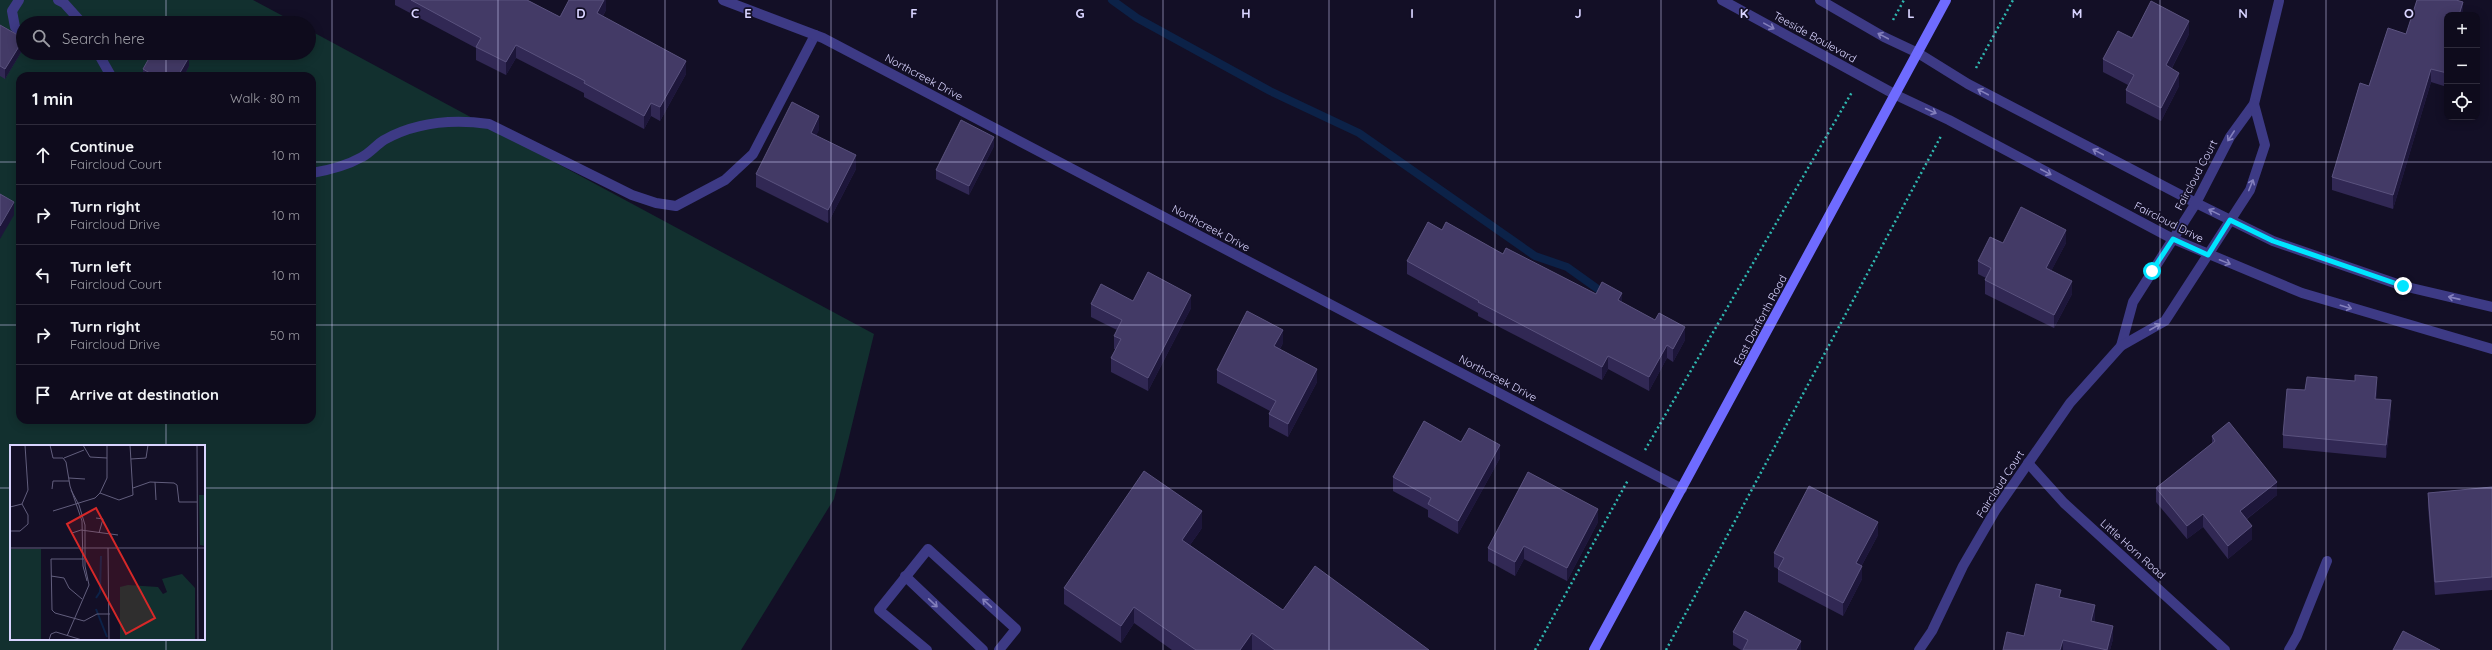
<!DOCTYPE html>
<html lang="en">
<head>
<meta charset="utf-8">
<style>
	:root { --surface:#0e0b1c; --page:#1c1929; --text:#f1f3f6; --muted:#9b9ba3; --line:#2e2b3b }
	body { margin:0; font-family:Quicksand,sans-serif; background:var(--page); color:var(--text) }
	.controls { position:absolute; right:12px; top:12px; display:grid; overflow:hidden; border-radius:8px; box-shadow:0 2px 10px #0003 }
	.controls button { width:36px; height:36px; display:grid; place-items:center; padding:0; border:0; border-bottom:1px solid var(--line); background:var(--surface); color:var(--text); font:20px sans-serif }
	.stop { position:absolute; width:12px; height:12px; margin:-9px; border:3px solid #00e5ff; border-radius:50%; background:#fff }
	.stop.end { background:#00e5ff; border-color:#fff; box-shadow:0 1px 4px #0008 }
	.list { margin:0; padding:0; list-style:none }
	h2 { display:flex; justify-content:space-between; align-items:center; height:52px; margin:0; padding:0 16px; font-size:17px }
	h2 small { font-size:13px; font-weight:400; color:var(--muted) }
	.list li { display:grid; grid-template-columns:26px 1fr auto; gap:12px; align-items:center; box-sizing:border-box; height:60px; padding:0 16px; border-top:1px solid var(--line) }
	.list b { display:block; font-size:15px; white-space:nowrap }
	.list p { margin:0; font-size:13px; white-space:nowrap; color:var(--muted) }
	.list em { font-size:13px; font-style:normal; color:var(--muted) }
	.icon { flex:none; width:22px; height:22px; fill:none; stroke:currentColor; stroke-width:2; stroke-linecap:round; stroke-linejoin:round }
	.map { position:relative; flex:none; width:2492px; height:650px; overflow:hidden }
	.search { position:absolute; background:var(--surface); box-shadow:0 2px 10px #0003; left:16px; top:16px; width:300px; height:44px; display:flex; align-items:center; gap:10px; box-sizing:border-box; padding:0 14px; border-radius:22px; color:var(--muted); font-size:15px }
	.panel { position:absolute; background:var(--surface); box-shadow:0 2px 10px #0003; left:16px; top:72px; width:300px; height:352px; border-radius:12px }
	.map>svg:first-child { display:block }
	.green { fill:#12302f; fill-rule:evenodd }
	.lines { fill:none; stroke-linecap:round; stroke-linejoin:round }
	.stream { stroke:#0c2248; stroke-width:8 }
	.path { stroke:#2fb8b0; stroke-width:2.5; stroke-dasharray:2 3; stroke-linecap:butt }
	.lane { stroke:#3d3a85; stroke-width:10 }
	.street { stroke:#3d3a85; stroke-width:10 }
	.secondary { stroke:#6f6bff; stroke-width:10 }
	.wall { fill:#312854 }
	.shaded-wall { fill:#1d163a }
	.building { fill:#433a66; stroke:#5a527e }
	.oneway { stroke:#837fbc }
	.route { stroke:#00e5ff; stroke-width:5 }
	.grid { fill:none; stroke:#d9d4ff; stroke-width:1; stroke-opacity:0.55 }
	.labels { text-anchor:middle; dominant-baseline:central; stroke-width:3.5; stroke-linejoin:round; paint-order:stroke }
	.street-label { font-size:11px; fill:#d9d4ff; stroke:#130f26 }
	.inset-river { fill:none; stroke:#0c2248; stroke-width:2 }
	.inset-road { fill:none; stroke:#625e7d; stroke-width:1 }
	.view { fill:#d62828; fill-opacity:0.15; stroke:#d62828; stroke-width:2 }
	.inset-edge { fill:none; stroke:#d9d4ff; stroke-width:2 }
	.grid-label { font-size:13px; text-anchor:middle; font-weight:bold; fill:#d9d4ff; stroke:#130f26; stroke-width:3.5; stroke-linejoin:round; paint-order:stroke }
</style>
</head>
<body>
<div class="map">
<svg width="2492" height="650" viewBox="0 0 2492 650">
	<rect width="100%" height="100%" fill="#130f26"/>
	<path class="green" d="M 0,0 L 253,0 L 296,23 L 23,23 L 23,53 L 309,53 L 309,30 L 874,334 L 834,499 L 741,650 L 0,650 ZM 20,76 L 312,76 L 312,420 L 20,420 ZM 11,446 L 204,446 L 204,639 L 11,639 Z"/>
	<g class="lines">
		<polyline class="stream" points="1112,0 1137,18 1270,91 1359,133 1535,256 1567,267 1602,292"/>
		<g class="path">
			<polyline points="1893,20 1904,0"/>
			<polyline points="1976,68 2013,0"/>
			<polyline points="1645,450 1852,92"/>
			<polyline points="1535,650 1628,480"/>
			<polyline points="1666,650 1941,136"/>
		</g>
		<g class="lane">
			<polyline points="19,0 12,11 15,27 23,36"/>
			<polyline points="58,0 64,3 82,23"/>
			<polyline points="86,53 98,54"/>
			<polyline points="98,53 111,76"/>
			<path d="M 312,173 C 330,170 346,166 362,157 C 370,153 376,145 384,140 C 416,122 453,119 489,124 L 632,195 L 656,203 L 676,206 L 725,180 L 753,154 L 815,35"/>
			<polyline points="905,576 983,650"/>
			<polyline points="927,650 879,610 928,549 1016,629 999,650"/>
		</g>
		<g class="street">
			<polyline points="723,0 823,38 1682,489"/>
			<polyline points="1722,0 1896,95 1949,120 2173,239 2302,293 2492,349"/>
			<polyline points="1820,0 1884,37 1918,53 1968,84 2196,203 2273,241 2403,286 2492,307"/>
			<polyline points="2121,346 2133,302 2196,203 2230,137 2254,104 2279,1"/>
			<polyline points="2028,463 2064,503 2225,650"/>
			<polyline points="1919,650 1932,631 1963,566 1995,511 2070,403 2121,346 2165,321 2250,190 2265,145 2254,104"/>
			<polyline points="2289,650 2297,636 2327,561"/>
		</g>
		<polyline class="secondary" points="1594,650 1946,0"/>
	</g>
	<g class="wall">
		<polygon points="395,0 527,0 560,17 606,0 606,10 603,16 686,74 660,121 651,116 644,129 584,97 584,93 516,58 506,75 476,60 476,48 395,5"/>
		<polygon points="2417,0 2456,0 2463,2 2463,15 2447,15 2447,87 2431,82 2393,209 2332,190 2332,177 2360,83 2369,86 2388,28 2406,34"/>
		<polygon points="0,25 23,38 23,49 5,79 0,76"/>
		<polygon points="2189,34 2172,68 2179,86 2161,121 2126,103 2126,90 2128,85 2103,72 2103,59 2132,38"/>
		<polygon points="189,66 184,76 143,76 143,69"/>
		<polygon points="819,130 816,135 856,169 828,223 756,187 756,174"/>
		<polygon points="994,146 969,195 936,179 936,170"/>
		<polygon points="1442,230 1503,254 1596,294 1622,303 1685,340 1673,362 1667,358 1649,391 1608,369 1602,380 1478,316 1478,313 1407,274 1407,261"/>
		<polygon points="2003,243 2066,243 2051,271 2072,294 2054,328 1985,294 1985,280 1986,278 1978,274 1978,261"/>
		<polygon points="1133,301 1191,308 1148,391 1111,372 1111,358 1116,350 1114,349 1114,336 1117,330 1091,317 1091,304"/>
		<polygon points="1283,343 1280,349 1317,382 1288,437 1269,427 1269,414 1270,411 1217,383 1217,370"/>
		<polygon points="2305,390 2377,390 2376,399 2391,413 2386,458 2283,448 2283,435"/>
		<polygon points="2212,436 2277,495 2247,519 2252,539 2228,559 2203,527 2187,539 2156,502 2156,488 2212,444"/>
		<polygon points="1461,442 1500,458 1458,534 1428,517 1428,510 1393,491 1393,477"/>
		<polygon points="2492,487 2492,590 2435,595 2428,506 2428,493"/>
		<polygon points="1598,522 1567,581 1524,559 1515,576 1488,561 1488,548"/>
		<polygon points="1202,528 1190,545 1283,610 1429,650 1172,650 1134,623 1121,643 1064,604 1064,588"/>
		<polygon points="1878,535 1862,565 1862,579 1843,616 1778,582 1778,569 1774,567 1774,553"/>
		<polygon points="2061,598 2095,619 2094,622 2113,639 2110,650 2003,650 2024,636"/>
		<polygon points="1733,632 1801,650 1741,650 1733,645"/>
	</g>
	<g class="shaded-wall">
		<polygon points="604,0 606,0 606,10 597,26 597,13"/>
		<polygon points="2463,2 2463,15 2459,15"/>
		<polygon points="2189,21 2189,34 2166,79 2166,65"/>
		<polygon points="23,40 23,49 5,79 5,69"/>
		<polygon points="516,45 516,58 506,75 506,62"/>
		<polygon points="189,57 189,66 184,76 178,76"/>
		<polygon points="686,61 686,74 660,121 660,107"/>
		<polygon points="2431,69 2431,82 2393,209 2393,195"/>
		<polygon points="2179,73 2179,86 2161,121 2161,108"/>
		<polygon points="651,103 651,116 644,129 644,116"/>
		<polygon points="819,116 819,130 811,146 811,133"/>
		<polygon points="994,137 994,146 969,195 969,186"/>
		<polygon points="856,155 856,169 828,223 828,210"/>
		<polygon points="14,202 14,215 0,239 0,226"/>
		<polygon points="2066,230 2066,243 2046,281 2046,268"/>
		<polygon points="2072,281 2072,294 2054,328 2054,315"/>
		<polygon points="1622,293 1622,306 1618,300"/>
		<polygon points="1191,295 1191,308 1148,391 1148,378"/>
		<polygon points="1685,327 1685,340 1673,362 1673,349"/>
		<polygon points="1283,330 1283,343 1274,359 1274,346"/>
		<polygon points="1667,345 1667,358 1649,391 1649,377"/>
		<polygon points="1608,356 1608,369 1602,380 1602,367"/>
		<polygon points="1317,369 1317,382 1288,437 1288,424"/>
		<polygon points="2377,377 2377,390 2375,412 2375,399"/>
		<polygon points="2391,400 2391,413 2386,458 2386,445"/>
		<polygon points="1500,445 1500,458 1458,534 1458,521"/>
		<polygon points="2277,482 2277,495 2240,524 2240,511"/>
		<polygon points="1598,509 1598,522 1567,581 1567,568"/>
		<polygon points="1202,511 1202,528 1182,556 1182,540"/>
		<polygon points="2203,514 2203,527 2187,539 2187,526"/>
		<polygon points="1878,522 1878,535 1856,576 1856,563"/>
		<polygon points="2252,526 2252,539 2228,559 2228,546"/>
		<polygon points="1524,546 1524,559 1515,576 1515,562"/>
		<polygon points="1862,566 1862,579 1843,616 1843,603"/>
		<polygon points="2095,605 2095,619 2091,634 2091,621"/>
		<polygon points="1134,607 1134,623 1121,643 1121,626"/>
		<polygon points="2113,626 2113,639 2110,650 2107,650"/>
		<polygon points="1252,633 1252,650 1240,650"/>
		<polygon points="2063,640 2063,650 2060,650"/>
		<polygon points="1801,641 1801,650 1796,650"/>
	</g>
	<g class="building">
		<polygon points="411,0 527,0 560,17 569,0 604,0 597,13 686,61 660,107 651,103 644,116 584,83 585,81 516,45 506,62 476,47 481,38"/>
		<polygon points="2417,0 2456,0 2463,2 2459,15 2447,15 2447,73 2431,69 2393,195 2332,177 2360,83 2369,86 2388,28 2406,34"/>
		<polygon points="2151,1 2189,21 2166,65 2179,73 2161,108 2126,90 2134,75 2103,59 2118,31 2132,38"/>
		<polygon points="0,25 23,38 23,40 5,69 0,66"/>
		<polygon points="152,53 183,53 189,57 178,76 155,76 143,69"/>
		<polygon points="792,102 819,116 811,133 856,155 828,210 756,174"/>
		<polygon points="961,120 994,137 969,186 936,170"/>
		<polygon points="0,194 14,202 0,226"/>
		<polygon points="2021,207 2066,230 2046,268 2072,281 2054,315 1985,280 1991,268 1978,261 1990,237 2003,243"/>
		<polygon points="1428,222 1442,230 1446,222 1503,254 1506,248 1596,294 1602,282 1622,293 1618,300 1655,320 1659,313 1685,327 1673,349 1667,345 1649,377 1608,356 1602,367 1478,302 1479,301 1407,261"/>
		<polygon points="1148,272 1191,295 1148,378 1111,358 1121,339 1114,336 1122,320 1091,304 1101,284 1133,301"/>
		<polygon points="1247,311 1283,330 1274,346 1317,369 1288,424 1269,414 1276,401 1217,370"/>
		<polygon points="2355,375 2377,377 2375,399 2391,400 2386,445 2283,435 2287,389 2305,390 2307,377 2355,381"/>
		<polygon points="1424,421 1461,442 1469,428 1500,445 1458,521 1428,504 1431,498 1393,477"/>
		<polygon points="2229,422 2277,482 2240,511 2252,526 2228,546 2203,514 2187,526 2156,488 2215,441 2212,436"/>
		<polygon points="1144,471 1202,511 1182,540 1283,610 1315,566 1429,650 1275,650 1252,633 1240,650 1196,650 1134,607 1121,626 1064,588"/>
		<polygon points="1528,472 1598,509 1567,568 1524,546 1515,562 1488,548"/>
		<polygon points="1809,486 1878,522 1856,563 1862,566 1843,603 1778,569 1784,558 1774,553"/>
		<polygon points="2492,487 2492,577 2435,582 2428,493"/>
		<polygon points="2036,584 2061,590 2059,597 2095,605 2091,621 2113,626 2107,650 2063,640 2060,650 2003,650 2007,632 2024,636"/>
		<polygon points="1745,611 1801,641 1796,650 1743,650 1748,640 1733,632"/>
		<polygon points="2403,631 2440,650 2393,650"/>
	</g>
	<defs><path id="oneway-shaft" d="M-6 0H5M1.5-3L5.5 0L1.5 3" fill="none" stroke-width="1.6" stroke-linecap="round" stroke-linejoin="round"/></defs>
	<g class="oneway">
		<use href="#oneway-shaft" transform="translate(1769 26) rotate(29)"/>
		<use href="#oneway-shaft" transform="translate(1883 36) rotate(-152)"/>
		<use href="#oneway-shaft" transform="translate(1983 92) rotate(-152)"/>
		<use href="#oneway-shaft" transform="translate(1931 111) rotate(25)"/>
		<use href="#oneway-shaft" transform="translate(2231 136) rotate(123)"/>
		<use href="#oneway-shaft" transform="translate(2098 152) rotate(-152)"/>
		<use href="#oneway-shaft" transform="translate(2046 172) rotate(28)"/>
		<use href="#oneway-shaft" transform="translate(2251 185) rotate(-68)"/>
		<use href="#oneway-shaft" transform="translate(2214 212) rotate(-154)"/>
		<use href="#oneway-shaft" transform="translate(2225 262) rotate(22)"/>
		<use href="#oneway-shaft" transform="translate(2454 298) rotate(-167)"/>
		<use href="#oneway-shaft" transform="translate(2346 307) rotate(17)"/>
		<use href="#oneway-shaft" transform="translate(2155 327) rotate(-30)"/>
		<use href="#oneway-shaft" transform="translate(933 603) rotate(43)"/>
		<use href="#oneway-shaft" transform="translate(987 603) rotate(-137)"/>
	</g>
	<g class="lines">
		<polyline class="route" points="2152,271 2173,239 2208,255 2230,220 2273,241 2403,286"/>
	</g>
	<path class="grid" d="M 166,0 L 166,23M 332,0 L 332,650M 498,0 L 498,650M 665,0 L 665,650M 831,0 L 831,650M 997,0 L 997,650M 1163,0 L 1163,650M 1329,0 L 1329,650M 1495,0 L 1495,650M 1661,0 L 1661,650M 1827,0 L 1827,650M 1994,0 L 1994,650M 2160,0 L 2160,650M 2326,0 L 2326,650M 166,53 L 166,76M 0,162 L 20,162M 312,162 L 2492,162M 0,325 L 20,325M 312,325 L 2492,325M 166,420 L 166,446M 0,488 L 11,488M 204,488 L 2492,488M 166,639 L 166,650"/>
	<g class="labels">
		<g class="street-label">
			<text transform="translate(1815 37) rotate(29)">Teeside Boulevard</text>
			<text transform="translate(924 77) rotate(28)">Northcreek Drive</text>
			<text transform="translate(2196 175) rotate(-62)">Faircloud Court</text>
			<text transform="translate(2169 222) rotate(27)">Faircloud Drive</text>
			<text transform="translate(1211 228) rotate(28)">Northcreek Drive</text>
			<text transform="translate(1760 320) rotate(-62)">East Danforth Road</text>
			<text transform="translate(1498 378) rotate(28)">Northcreek Drive</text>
			<text transform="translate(2000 484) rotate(-57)">Faircloud Court</text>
			<text transform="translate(2133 549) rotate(42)">Little Horn Road</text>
		</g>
	</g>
	<g transform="translate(10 445)">
		<rect width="195" height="195" fill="#130f26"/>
		<path d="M 189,50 L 195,50 L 195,101 L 190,100 ZM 0,104 L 31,104 L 31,195 L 0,195 ZM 172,129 L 185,143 L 185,195 L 110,195 L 110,142 L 118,140 L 148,142 L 153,149 L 157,147 L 152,134 Z" fill="#12302f"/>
		<path class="inset-river" d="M 86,153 L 90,147 L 91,111M 86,164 L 97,192"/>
		<path class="inset-road" d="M 40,0 L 43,13 L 53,13 L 56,17 L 60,41 L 72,76 L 73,121 L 77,136M 73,0 L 80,12 L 97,13M 187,0 L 188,195M 54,13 L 74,5M 121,14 L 136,13 L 138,0M 59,33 L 75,34M 145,37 L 146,55M 123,43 L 140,37 L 164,38 L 167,40 L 169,57 L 187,57M 42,44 L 43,36 L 59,36M 90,48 L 109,55 L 123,50 L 120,0M 0,62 L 12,59M 43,66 L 85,53 L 90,48 L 97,33 L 97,0M 86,73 L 93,74 L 89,88M 0,86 L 10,86 L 18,79 L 18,70 L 12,59 L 18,45 L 15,0M 62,88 L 71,85 L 108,90M 0,103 L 195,103M 98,103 L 99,195M 74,114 L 41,114 L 42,165 L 45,168 L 74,176 L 87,169 L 100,169M 41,131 L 54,133 L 59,143 L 72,154M 57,191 L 79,140 L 75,121 L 75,80 L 69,60 L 61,45M 39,195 L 41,189 L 46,187 L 72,195"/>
		<path class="view" d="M 86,63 L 145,173 L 116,189 L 57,79 Z"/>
		<rect width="195" height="195" class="inset-edge"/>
	</g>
	<g class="grid-label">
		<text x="415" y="18">C</text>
		<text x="581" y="18">D</text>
		<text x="748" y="18">E</text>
		<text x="914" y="18">F</text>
		<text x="1080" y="18">G</text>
		<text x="1246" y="18">H</text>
		<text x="1412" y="18">I</text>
		<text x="1578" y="18">J</text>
		<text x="1744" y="18">K</text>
		<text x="1911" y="18">L</text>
		<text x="2077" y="18">M</text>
		<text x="2243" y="18">N</text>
		<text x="2409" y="18">O</text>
	</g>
</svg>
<div class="controls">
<button>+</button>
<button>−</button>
<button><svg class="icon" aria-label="locate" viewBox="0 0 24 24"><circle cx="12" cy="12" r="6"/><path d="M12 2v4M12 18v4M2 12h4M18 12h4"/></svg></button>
</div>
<div class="stop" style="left:2152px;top:271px"></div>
<div class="stop end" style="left:2403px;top:286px"></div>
<div class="search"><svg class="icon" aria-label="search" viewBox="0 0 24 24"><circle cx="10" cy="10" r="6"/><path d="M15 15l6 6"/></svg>Search here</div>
<section class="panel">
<h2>1 min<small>Walk · 80 m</small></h2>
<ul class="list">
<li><svg class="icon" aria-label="ahead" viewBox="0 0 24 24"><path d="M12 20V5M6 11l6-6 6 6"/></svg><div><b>Continue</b><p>Faircloud Court</p></div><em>10 m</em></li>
<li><svg class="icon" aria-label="right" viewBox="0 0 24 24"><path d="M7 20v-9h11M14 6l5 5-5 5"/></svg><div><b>Turn right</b><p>Faircloud Drive</p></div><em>10 m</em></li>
<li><svg class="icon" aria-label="left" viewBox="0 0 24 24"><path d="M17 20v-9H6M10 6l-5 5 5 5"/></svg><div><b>Turn left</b><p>Faircloud Court</p></div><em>10 m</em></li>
<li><svg class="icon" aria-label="right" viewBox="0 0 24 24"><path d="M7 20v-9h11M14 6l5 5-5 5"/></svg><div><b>Turn right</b><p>Faircloud Drive</p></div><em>50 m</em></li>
<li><svg class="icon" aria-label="arrive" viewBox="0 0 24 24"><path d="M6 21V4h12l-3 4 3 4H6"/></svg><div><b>Arrive at destination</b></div></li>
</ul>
</section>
</div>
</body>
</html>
